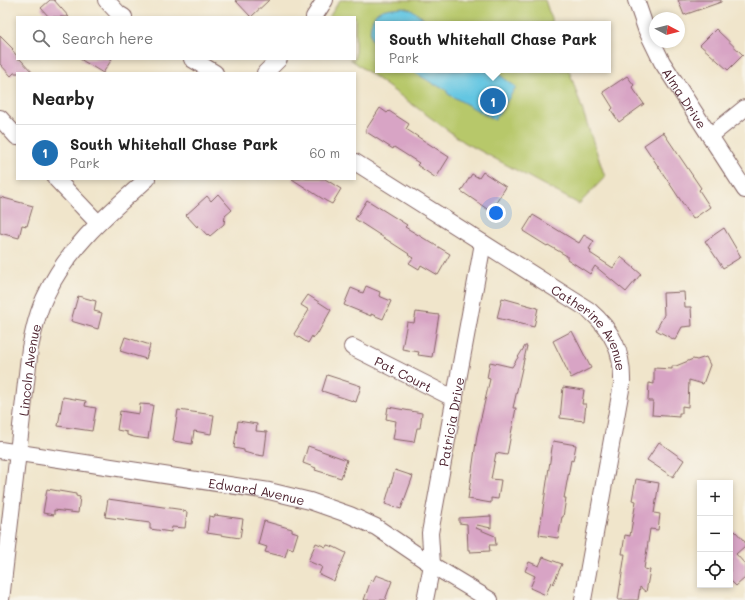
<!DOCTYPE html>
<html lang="en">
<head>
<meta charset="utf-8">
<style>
	:root { --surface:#fff; --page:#f2f2f2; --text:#222; --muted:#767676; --line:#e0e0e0; --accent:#1f6fb2 }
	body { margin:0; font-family:Mali,sans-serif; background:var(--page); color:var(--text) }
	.controls { position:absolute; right:12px; bottom:12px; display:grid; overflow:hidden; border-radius:0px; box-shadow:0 2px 6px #0003 }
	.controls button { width:36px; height:36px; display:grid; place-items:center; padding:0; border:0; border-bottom:1px solid var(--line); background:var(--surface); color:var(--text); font:20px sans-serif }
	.compass { position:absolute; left:649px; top:12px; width:36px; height:36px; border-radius:50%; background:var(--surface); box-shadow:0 2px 6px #0003; rotate:97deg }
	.you { position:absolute; left:496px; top:213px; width:14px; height:14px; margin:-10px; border:3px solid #fff; border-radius:50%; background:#1a73e8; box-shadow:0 0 0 6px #1a73e833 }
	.badge { display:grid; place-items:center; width:26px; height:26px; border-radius:50%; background:var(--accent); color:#fff; font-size:13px; font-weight:700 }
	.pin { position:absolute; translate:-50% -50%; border:2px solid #fff; box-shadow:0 1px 4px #0006 }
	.popup { position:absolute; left:375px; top:21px; width:236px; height:52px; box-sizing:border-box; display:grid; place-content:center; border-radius:0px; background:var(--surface); filter:drop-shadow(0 1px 3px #0005); font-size:13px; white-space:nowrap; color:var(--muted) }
	.popup b { font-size:15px; color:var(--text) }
	.popup::after { content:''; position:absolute; left:50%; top:100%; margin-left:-8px; border:8px solid transparent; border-top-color:var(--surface) }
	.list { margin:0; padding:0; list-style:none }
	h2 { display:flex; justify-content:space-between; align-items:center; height:52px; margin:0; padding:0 16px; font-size:17px }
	h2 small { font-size:13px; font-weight:400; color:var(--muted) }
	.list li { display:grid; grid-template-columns:26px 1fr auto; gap:12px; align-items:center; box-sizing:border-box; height:56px; padding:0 16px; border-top:1px solid var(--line) }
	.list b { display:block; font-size:15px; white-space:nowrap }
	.list p { margin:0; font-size:13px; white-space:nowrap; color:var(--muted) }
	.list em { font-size:13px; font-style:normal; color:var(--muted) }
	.icon { flex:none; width:22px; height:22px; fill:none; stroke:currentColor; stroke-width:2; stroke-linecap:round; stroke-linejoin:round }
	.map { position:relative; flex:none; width:745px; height:600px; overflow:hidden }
	.search { position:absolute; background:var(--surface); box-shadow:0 2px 6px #0003; left:16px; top:16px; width:340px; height:44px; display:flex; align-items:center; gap:10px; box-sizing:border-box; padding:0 14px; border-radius:0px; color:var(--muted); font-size:15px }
	.panel { position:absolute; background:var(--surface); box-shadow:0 2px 6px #0003; left:16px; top:72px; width:340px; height:108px; border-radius:0px }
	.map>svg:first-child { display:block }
	.green { fill:#b7c86b; stroke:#80744b }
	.water { fill:#64c6e2; stroke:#577286 }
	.building { fill:#d8a4c5 }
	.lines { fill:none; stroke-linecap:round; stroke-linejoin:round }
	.minor-casing { stroke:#846463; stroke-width:18 }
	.minor { stroke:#fff; stroke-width:16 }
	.labels { text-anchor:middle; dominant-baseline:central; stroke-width:3; stroke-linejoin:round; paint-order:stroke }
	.street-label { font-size:13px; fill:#4a1f2b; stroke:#f7f3e8 }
</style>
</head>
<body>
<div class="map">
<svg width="745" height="600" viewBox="0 0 745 600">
	<rect width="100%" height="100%" fill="#f7f3e8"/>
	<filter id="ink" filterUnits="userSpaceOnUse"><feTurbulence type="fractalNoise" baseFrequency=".025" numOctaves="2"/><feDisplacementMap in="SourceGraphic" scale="8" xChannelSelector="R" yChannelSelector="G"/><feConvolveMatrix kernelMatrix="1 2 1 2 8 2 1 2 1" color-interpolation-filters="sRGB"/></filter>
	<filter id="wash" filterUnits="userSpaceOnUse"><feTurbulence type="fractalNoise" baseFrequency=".012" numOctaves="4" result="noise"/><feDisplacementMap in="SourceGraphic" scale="16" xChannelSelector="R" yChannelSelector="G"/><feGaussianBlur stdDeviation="0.9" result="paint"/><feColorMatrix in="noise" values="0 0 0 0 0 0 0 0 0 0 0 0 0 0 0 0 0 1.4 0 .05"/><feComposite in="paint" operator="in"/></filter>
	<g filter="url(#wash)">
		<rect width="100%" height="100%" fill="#f0e5cb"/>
		<polygon class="green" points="340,0 545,0 553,24 378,24 378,70 569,70 605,177 579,204 464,142 350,59 355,59 355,17 329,17"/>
		<g class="water">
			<path d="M 402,7 L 411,9 L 431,24 L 378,24 L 378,49 C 368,42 368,22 377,13 C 383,8 394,8 402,7 Z"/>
			<polygon points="411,70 493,70 516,87 495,120 448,94 446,90 440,86 435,85"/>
		</g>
		<g id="blocks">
			<g class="building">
				<polygon points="50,0 54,0 69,17 49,17 41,8"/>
				<polygon points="235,0 269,0 251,17"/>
				<polygon points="678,0 721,0 721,2 684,15"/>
				<polygon points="716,29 743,55 728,70 700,45"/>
				<polygon points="0,36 13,49 12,50 17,56 17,59 20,59 33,73 14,73 11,76 0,64"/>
				<polygon points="80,59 112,59 103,73"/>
				<polygon points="627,76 634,85 632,87 644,104 619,122 611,110 613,108 603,92"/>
				<polygon points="380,108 387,113 389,111 409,124 406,129 449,157 436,178 417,165 419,163 394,147 393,149 365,131"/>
				<polygon points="663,132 701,188 699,190 710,207 693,219 644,145"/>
				<polygon points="483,172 506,187 494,206 493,206 490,211 461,191 472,174 479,178"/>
				<polygon points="292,179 325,179 341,189 332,204 326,201"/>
				<polygon points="218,194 232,210 225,216 224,224 210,236 208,234 207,235 198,225 197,227 186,215 207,196 211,201"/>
				<polygon points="0,197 33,206 27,226 22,225 19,238 0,233"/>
				<polygon points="367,200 407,225 405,227 450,254 438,275 421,265 419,269 409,263 413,258 408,255 409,254 355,219"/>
				<polygon points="533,215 579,243 584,235 594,241 589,249 591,250 590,253 613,268 621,257 641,274 626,292 595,266 590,274 567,259 567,256 548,245 547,246 523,231"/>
				<polygon points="724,228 741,257 723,268 705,241"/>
				<polygon points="366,286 380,292 379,296 391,301 383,319 371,314 371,316 344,305 351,288 363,293"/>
				<polygon points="684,292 685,307 691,307 692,326 682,327 675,340 656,330 664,315 663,293"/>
				<polygon points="308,295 331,310 318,333 317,332 313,338 312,336 308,343 294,334 309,310 301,305"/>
				<polygon points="78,296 96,301 94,311 102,313 98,329 71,321"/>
				<polygon points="502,298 538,308 534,327 497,318"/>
				<polygon points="416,312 439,315 432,357 418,355 419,352 402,349 407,322 414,323"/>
				<polygon points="572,331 591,368 571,378 553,341"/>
				<polygon points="125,337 150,345 146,359 120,351"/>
				<polygon points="525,346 527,346 513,408 516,408 507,455 496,453 491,479 501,480 498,499 491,498 491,503 468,499 477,435 490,379 487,378 490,362 512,367"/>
				<polygon points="706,357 710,365 703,384 689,380 688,407 682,406 682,413 679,413 679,417 652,415 653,401 648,401 649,383 654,384 654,368 672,369 672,366 676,366 693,359 697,360"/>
				<polygon points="327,375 361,386 356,402 322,391"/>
				<polygon points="563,387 584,390 582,404 586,404 584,421 560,418"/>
				<polygon points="63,397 86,401 85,406 96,408 92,431 58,426"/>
				<polygon points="140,404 153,405 148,439 134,437 127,435 127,432 117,430 120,411 139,414"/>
				<polygon points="388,407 422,413 420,428 417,428 414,442 393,439 396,421 386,419"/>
				<polygon points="178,410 214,415 211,434 194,431 192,444 173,441"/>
				<polygon points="238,421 257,424 256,431 267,432 264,456 251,454 244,452 244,450 234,448"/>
				<polygon points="553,441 576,445 573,461 571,460 564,498 566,498 563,517 562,517 558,538 539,535"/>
				<polygon points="659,442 684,460 673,477 647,460"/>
				<polygon points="308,446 347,460 341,478 315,470 316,468 303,463"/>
				<polygon points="395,470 413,476 401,509 385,504"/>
				<polygon points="636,479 659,483 654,513 660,514 658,530 650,529 644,569 650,570 646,592 640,587 638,600 618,600 625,554 622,554 625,535 630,536 636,501 632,500"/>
				<polygon points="47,489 76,494 76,496 80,497 78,513 54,510 54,515 43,513"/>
				<polygon points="108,499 184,510 183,511 187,512 185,528 172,527 171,532 150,529 150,523 105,517"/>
				<polygon points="215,515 243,519 240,538 207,533 209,516 214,517"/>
				<polygon points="491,516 491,528 477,525 476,528 495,536 496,545 489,545 490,551 470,552 470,550 468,550 467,524 459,523 459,518"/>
				<polygon points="264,521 292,529 292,531 298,533 293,549 288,547 285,557 265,552 267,547 258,544"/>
				<polygon points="735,531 745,542 745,546 736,554 745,564 745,578 736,586 730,580 730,537"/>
				<polygon points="316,543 326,547 327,545 334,547 346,553 334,581 319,574 322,567 308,561"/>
				<polygon points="543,557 562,564 553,584 551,582 546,595 530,588 535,576 525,571 529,562 539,566"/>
				<polygon points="376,575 392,581 385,600 364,600 371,580 373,581"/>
			</g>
		</g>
	</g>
	<g filter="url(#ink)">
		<use href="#blocks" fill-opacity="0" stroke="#846463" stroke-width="1"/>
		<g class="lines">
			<g class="minor-casing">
				<g id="minor">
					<polyline points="106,0 119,14 124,17"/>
					<path id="s1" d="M 636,0 L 646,29 L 662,62 L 745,190"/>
					<polyline points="314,17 325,0"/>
					<polyline points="192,59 215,73"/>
					<polyline points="265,73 279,59"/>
					<polyline points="0,118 17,137"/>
					<polyline points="710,136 745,108"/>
					<path id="s2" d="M 355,162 L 589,310 C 613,331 623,352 622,384 L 583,600"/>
					<polyline points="56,179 98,223"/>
					<path id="s3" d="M 352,347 L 455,399"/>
					<path id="s4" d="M 0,450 L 269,491 L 310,501 L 350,515 L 376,527 L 432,565 L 490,600"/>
					<path id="s5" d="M 1,600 L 30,348 C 34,329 38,310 47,293 C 69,246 109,213 147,179"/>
					<path id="s6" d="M 425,600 L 432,565 L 430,533 L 483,243"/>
				</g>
			</g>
			<use href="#minor" class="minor"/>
		</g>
	</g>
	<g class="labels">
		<g class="street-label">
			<text stroke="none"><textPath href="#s1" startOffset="110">Alma Drive</textPath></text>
			<text stroke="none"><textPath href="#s2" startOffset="291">Catherine Avenue</textPath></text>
			<text stroke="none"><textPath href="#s5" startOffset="232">Lincoln Avenue</textPath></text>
			<text stroke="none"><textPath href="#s3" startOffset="58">Pat Court</textPath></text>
			<text stroke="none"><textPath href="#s6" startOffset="181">Patricia Drive</textPath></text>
			<text stroke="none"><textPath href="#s4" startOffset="260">Edward Avenue</textPath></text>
		</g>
	</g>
</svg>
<div class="controls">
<button>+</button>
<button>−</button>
<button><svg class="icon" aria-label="locate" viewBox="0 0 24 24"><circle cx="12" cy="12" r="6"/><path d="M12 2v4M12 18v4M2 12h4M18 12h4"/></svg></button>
</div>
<svg class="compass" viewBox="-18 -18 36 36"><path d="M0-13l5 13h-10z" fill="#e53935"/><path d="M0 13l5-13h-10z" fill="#767676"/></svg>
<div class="you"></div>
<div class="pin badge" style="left:493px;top:101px">1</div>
<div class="popup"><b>South Whitehall Chase Park</b>Park</div>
<div class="search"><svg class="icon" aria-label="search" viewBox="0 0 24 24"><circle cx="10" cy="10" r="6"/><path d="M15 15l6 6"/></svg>Search here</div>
<section class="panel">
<h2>Nearby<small></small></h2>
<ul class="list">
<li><span class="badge">1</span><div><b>South Whitehall Chase Park</b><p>Park</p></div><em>60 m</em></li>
</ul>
</section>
</div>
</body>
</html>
